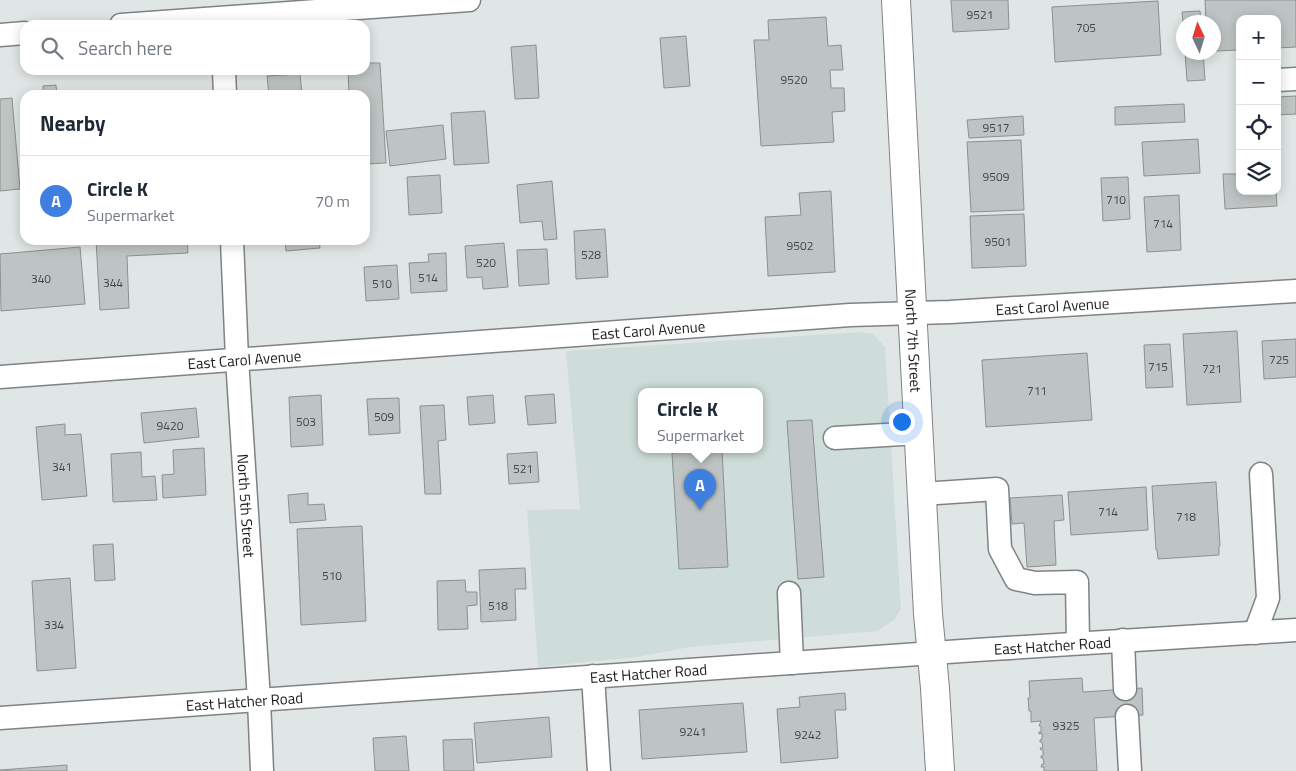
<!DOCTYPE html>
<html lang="en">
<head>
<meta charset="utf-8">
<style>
	:root { --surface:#fff; --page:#f6f6f7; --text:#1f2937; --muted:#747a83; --line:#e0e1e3; --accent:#2563eb }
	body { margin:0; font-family:"Titillium Web",sans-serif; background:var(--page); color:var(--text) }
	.controls { position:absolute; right:15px; top:15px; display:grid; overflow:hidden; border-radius:10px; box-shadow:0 2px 12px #0003 }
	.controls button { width:45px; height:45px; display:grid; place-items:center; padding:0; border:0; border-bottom:1px solid var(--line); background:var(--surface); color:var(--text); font:25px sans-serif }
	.compass { position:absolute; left:1176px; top:15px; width:45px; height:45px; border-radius:50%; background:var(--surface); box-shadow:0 2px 12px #0003; rotate:356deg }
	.you { position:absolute; left:901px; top:421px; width:18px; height:18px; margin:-12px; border:4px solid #fff; border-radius:50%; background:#1a73e8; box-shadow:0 0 0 8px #1a73e833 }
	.badge { display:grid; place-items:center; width:32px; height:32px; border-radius:50%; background:var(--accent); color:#fff; font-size:16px; font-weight:700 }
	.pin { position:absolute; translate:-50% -41px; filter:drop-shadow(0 1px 2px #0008) }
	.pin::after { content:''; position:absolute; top:26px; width:18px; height:15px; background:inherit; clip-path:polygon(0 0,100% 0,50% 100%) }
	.popup { position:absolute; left:638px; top:388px; width:125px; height:65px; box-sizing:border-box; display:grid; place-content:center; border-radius:10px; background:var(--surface); filter:drop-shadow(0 1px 4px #0005); font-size:16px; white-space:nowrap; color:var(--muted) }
	.popup b { font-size:19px; color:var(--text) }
	.popup::after { content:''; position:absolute; left:50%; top:100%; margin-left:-10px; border:10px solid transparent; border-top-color:var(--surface) }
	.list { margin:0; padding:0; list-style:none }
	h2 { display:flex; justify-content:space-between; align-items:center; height:65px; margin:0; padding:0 20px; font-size:21px }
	h2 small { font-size:16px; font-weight:400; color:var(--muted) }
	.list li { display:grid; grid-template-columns:32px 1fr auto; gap:15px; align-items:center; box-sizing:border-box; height:90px; padding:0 20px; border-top:1px solid var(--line) }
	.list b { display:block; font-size:19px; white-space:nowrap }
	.list p { margin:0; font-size:16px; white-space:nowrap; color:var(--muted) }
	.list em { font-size:16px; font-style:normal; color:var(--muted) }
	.icon { flex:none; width:28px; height:28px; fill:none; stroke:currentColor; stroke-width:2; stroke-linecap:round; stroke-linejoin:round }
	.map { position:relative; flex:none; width:1296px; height:771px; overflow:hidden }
	.search { position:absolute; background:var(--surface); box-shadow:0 2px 12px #0003; left:20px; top:20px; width:350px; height:55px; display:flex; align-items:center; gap:12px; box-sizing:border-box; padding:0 18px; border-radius:15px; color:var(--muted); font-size:19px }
	.panel { position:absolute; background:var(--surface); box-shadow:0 2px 12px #0003; left:20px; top:90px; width:350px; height:155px; border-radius:15px }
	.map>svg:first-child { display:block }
	.built { fill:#ceddd9; fill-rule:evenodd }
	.building { fill:#bec4c3; stroke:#8b918f }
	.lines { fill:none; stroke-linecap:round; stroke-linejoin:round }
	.minor-casing { stroke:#7e8483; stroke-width:25 }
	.major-casing { stroke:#7e8483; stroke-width:30 }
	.minor { stroke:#fff; stroke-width:22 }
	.major { stroke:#fff; stroke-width:28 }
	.labels { text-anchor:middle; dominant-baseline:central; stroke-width:4.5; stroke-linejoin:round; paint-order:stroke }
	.number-label { font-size:12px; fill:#434646 }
	.street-label { font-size:15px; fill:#1a1c1c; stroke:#edf3f2 }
</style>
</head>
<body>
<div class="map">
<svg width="1296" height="771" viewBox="0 0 1296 771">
	<rect width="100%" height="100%" fill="#e0e6e5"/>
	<path class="built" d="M 861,332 L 873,334 L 885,347 L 901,609 L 894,620 L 877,631 L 690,647 L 637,657 L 538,667 L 527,510 L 580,509 L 566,351 ZM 641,391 L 759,391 L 759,449 L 641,449 Z"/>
	<g class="building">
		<polygon points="951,0 1008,0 1009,29 953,32"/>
		<polygon points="1205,0 1296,0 1296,47 1277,48 1277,19 1240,19 1240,50 1214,51 1214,22 1206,22"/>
		<polygon points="1158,1 1161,55 1055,62 1052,7"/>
		<polygon points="1200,11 1201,22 1184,22 1184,32 1182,12"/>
		<polygon points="826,17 828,46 841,45 843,70 830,70 831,88 844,88 845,111 832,112 834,142 761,146 754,40 769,40 768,20"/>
		<polygon points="686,36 690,86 664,88 660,38"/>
		<polygon points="536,45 539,98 515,99 511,47"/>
		<polygon points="1185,52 1203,52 1205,80 1187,81"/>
		<polygon points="365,63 380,63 386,163 365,164 365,95 349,95 348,70 365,70"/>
		<polygon points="300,74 302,95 269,95 267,76"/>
		<polygon points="56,85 57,95 43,95 43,86"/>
		<polygon points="139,92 140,95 103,95 103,94"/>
		<polygon points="1296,96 1296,114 1277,115 1277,97"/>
		<polygon points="12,98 20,189 0,191 0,99"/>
		<polygon points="1184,104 1185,122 1115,125 1115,107"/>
		<polygon points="485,111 489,163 454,165 451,113"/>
		<polygon points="1023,116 1024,135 969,138 967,120"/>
		<polygon points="443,125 446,159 390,166 386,131"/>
		<polygon points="1198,139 1200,173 1144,176 1142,142"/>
		<polygon points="1021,140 1024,210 971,212 967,142"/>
		<polygon points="1223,174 1236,174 1237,182 1240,181 1240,191 1276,191 1277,206 1225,209"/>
		<polygon points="440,175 442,213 409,215 407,177"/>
		<polygon points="1128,177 1130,219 1103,221 1101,178"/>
		<polygon points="552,181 557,239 544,240 542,221 520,223 517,185"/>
		<polygon points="831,191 835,272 768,276 765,217 801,215 799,193"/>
		<polygon points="1179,195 1181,250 1147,252 1144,197"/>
		<polygon points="1024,214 1026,266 972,268 970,216"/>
		<polygon points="605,229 608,277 576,279 574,231"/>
		<polygon points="96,240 187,240 188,253 127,256 129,308 100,310"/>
		<polygon points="285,240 319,240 320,248 286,251"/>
		<polygon points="504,243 508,287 483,289 482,277 467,278 465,246"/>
		<polygon points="80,247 85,304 1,311 0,254"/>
		<polygon points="547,249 549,284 519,286 517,250"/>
		<polygon points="446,253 447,291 411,293 409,263 429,262 428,254"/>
		<polygon points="397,265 399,299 366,301 364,267"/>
		<polygon points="1237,331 1241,402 1187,405 1183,334"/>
		<polygon points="1296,339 1296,377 1264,379 1262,341"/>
		<polygon points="1170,344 1173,387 1146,388 1144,345"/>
		<polygon points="1087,353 1092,420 986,427 982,360"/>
		<polygon points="554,394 556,423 528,425 525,396"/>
		<polygon points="321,395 323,445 291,447 289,397"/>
		<polygon points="493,395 495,423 469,425 467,397"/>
		<polygon points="399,398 400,433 369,435 367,399"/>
		<polygon points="444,405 446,440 438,441 441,494 425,494 420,406"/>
		<polygon points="196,408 199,437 144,443 141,413"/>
		<polygon points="812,420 824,577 798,579 787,421"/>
		<polygon points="65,424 65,435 81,434 87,496 42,500 36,427"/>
		<polygon points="204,448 206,495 163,498 162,475 174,474 173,450"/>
		<polygon points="722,450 728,567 679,569 672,453"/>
		<polygon points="141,452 142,477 155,476 157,500 113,502 111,454"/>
		<polygon points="537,452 539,482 509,484 507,454"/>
		<polygon points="1216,482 1220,546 1219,546 1219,555 1158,559 1157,550 1156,550 1152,486"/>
		<polygon points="1146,487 1148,530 1071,535 1068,492"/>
		<polygon points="308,493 308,505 324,504 326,520 290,523 288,495"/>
		<polygon points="1062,495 1064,520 1054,521 1056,565 1027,567 1024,523 1012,524 1010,498"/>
		<polygon points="362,526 366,621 301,625 297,529"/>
		<polygon points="113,544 115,580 95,581 93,545"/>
		<polygon points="525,568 526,589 515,589 516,620 481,622 479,570"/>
		<polygon points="70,578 76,668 37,671 32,581"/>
		<polygon points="465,580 466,592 477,592 477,605 467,606 468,629 438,630 437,581"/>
		<polygon points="1082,678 1083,692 1142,688 1143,715 1094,718 1097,771 1044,771 1044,767 1041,767 1042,764 1044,764 1043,758 1041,758 1041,756 1043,756 1043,750 1041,750 1040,748 1043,748 1042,742 1040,742 1040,740 1042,739 1042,733 1039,734 1039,732 1041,732 1041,726 1039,726 1041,721 1031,722 1031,711 1029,711 1028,698 1030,698 1029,681"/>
		<polygon points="845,693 846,710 835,710 838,758 781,763 777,709 800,707 799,697"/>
		<polygon points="743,703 747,752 642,759 639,710"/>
		<polygon points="549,717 552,757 477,763 474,723"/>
		<polygon points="406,736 409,771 375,771 373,738"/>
		<polygon points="472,739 474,771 444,771 443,740"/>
		<polygon points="67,765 67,771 0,771 0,770"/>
	</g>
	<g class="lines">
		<g class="minor-casing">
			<g id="minor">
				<polyline points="121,25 469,0"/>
				<polyline points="0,35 25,33"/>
				<polyline points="224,70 225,95"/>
				<polyline points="1277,80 1296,79"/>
				<path id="s1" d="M 232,240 L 237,359 L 259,700 L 262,771"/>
				<path id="s2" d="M 0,377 L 850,315 L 950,312 L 1296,291"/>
				<polyline points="835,438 919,433"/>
				<polyline points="922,494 997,489 1000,549 1016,579 1035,583 1077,582 1078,643"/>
				<polyline points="789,593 792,663"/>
				<polyline points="1255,633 1268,598 1261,474"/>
				<polyline points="1123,640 1125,689"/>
				<polyline points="593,676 599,771"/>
				<polyline points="1127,716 1130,771"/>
				<path id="s3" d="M 0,718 L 976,650 L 1296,630"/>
			</g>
		</g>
		<g class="major-casing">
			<g id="major">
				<path id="s4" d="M 896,0 L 928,614 L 935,688 L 940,771"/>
			</g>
		</g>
		<use href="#minor" class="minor"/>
		<use href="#major" class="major"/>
	</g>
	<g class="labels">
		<g class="number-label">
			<text x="980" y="14">9521</text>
			<text x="1086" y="27">705</text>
			<text x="794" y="79">9520</text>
			<text x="996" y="127">9517</text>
			<text x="996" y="176">9509</text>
			<text x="1116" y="199">710</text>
			<text x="1163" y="223">714</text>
			<text x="998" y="241">9501</text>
			<text x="800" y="245">9502</text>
			<text x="591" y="254">528</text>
			<text x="486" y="262">520</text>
			<text x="428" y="277">514</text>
			<text x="41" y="278">340</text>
			<text x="113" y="282">344</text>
			<text x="382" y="283">510</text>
			<text x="1279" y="359">725</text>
			<text x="1158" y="366">715</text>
			<text x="1212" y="368">721</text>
			<text x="1037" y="390">711</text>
			<text x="384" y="416">509</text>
			<text x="306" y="421">503</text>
			<text x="170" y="425">9420</text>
			<text x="62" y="466">341</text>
			<text x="523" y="468">521</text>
			<text x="1108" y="511">714</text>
			<text x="1186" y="516">718</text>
			<text x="332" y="575">510</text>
			<text x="498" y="605">518</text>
			<text x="54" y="624">334</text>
			<text x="1066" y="725">9325</text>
			<text x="693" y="731">9241</text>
			<text x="808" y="734">9242</text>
		</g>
		<g class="street-label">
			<text stroke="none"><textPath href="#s2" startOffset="1055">East Carol Avenue</textPath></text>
			<text stroke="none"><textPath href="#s2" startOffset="650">East Carol Avenue</textPath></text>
			<text stroke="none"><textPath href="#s4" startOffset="341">North 7th Street</textPath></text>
			<text stroke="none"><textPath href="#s2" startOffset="245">East Carol Avenue</textPath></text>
			<text stroke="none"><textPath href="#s1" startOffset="266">North 5th Street</textPath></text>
			<text stroke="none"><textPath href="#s3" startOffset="1055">East Hatcher Road</textPath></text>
			<text stroke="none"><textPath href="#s3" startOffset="650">East Hatcher Road</textPath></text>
			<text stroke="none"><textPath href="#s3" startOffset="245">East Hatcher Road</textPath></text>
		</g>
	</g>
</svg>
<div class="controls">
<button>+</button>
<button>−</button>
<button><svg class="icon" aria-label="locate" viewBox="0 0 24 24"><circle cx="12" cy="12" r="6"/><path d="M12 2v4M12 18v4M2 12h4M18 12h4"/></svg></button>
<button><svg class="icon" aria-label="layers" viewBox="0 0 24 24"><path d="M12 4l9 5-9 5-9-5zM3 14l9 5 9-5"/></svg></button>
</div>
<svg class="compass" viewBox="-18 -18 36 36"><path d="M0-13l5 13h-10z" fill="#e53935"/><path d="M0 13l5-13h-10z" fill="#747a83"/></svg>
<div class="you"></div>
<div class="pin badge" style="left:700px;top:510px;background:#3f7fe0">A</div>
<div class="popup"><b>Circle K</b>Supermarket</div>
<div class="search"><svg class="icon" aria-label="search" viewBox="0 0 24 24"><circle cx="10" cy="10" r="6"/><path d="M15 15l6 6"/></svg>Search here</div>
<section class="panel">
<h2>Nearby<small></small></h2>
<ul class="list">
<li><span class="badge" style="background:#3f7fe0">A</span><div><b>Circle K</b><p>Supermarket</p></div><em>70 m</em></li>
</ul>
</section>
</div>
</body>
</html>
